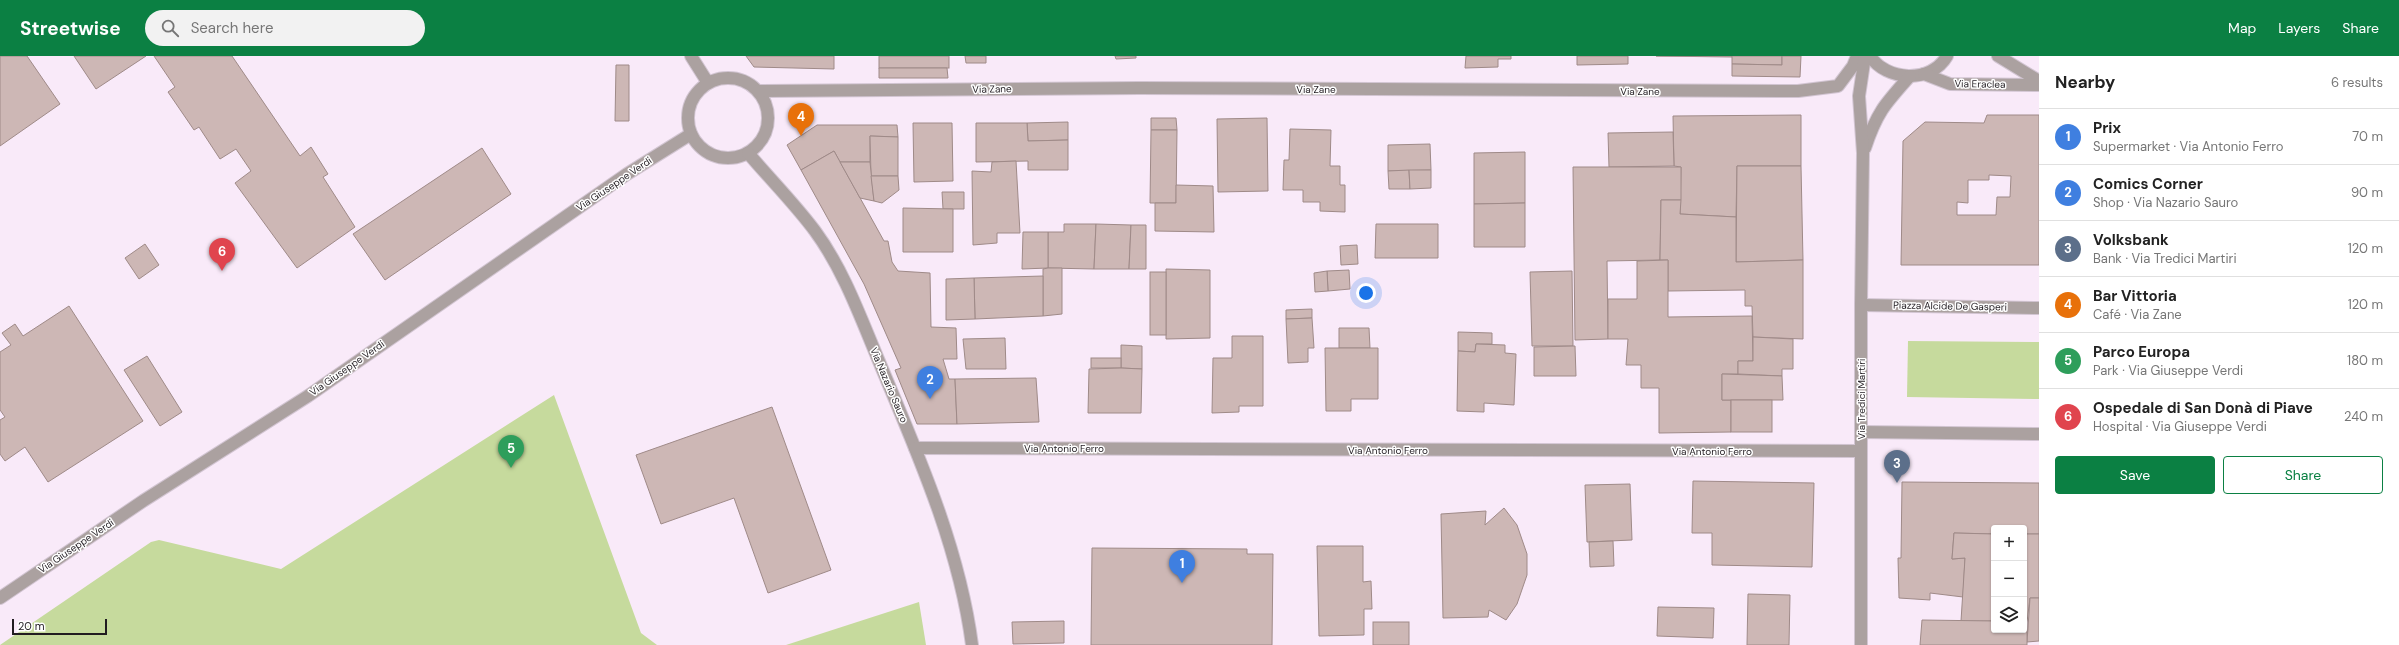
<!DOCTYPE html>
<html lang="en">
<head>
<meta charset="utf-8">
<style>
	:root { --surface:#fff; --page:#f2f2f2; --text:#222; --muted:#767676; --line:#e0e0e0; --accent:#0b8043 }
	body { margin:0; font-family:"DM Sans",sans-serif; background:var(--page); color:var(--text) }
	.controls { position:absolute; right:12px; bottom:12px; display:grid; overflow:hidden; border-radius:4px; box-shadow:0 1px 3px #0004 }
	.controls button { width:36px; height:36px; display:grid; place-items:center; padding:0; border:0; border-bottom:1px solid var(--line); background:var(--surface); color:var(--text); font:20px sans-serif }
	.scale { position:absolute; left:12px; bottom:10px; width:95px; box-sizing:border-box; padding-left:4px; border:2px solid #211c21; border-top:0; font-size:11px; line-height:14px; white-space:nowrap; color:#211c21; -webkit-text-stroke:3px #fff; paint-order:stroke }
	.you { position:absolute; left:1366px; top:237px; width:14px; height:14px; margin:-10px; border:3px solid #fff; border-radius:50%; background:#1a73e8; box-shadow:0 0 0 6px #1a73e833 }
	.badge { display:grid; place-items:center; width:26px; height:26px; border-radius:50%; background:var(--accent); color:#fff; font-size:13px; font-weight:700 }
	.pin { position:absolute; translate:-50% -33px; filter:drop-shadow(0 1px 2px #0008) }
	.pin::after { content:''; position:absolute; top:21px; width:14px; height:12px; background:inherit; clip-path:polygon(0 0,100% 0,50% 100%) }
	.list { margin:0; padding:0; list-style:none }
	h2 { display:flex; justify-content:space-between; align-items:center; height:52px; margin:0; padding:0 16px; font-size:17px }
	h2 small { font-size:13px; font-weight:400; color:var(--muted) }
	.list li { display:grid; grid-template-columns:26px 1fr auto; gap:12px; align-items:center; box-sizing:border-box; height:56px; padding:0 16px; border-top:1px solid var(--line) }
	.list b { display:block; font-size:15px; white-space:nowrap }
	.list p { margin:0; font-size:13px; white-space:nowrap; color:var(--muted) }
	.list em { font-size:13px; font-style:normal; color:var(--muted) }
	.actions { display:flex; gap:8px; padding:12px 16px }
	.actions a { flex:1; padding:9px 0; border:1px solid var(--accent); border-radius:4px; text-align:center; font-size:14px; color:var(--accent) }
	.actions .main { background:var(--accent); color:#fff }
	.icon { flex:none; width:22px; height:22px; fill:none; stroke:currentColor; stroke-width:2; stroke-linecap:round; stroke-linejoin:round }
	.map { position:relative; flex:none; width:2039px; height:589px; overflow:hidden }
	header { display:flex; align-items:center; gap:24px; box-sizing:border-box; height:56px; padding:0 20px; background:var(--accent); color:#fff }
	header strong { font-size:19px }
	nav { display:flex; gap:22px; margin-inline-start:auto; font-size:14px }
	.search { width:280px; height:36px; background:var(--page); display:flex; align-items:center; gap:10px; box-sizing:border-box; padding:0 14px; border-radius:22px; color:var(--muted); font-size:15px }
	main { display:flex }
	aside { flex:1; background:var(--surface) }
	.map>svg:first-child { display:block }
	.green { fill:#c6da9d }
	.building { fill:#cdb7b5; stroke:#9f8a88; fill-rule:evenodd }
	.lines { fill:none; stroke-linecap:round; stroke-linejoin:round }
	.minor-casing { stroke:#d2c5d2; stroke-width:14 }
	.minor { stroke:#aba1a0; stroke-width:12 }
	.labels { text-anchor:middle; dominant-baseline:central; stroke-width:3; stroke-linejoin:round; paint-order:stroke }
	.street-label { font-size:10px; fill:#211c21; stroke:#fff }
</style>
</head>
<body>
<header>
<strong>Streetwise</strong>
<div class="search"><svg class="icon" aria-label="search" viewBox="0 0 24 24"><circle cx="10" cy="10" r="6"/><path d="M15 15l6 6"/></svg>Search here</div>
<nav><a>Map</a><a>Layers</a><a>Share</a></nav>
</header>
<main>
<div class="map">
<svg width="2039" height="589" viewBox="0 0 2039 589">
	<rect width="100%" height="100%" fill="#f9eaf9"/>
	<g class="green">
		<polygon points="1908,285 2039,286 2039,343 1907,341"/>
		<polygon points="554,339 641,577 657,589 0,589 151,486 159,484 281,513"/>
		<polygon points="919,546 926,589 786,589"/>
	</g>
	<g class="building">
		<polygon points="0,0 27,0 60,48 0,90"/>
		<polygon points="74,0 146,0 96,33"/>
		<polygon points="154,0 232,0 300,100 311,91 328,118 323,121 355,171 297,212 235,127 251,115 236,93 220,103 199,71 194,74 168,36 175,31"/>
		<polygon points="746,0 834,0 834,13 754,11"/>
		<rect x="879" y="0" width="70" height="12"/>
		<polygon points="965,0 986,0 986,7 966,7"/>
		<polygon points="1115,0 1136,0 1136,2 1116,3"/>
		<polygon points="1466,0 1511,0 1511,3 1498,3 1498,11 1465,12"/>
		<polygon points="1577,0 1628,0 1628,8 1577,9"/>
		<polygon points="1656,0 1732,0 1732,1"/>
		<polygon points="1732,0 1782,0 1782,9 1732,8"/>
		<polygon points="1782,0 1801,0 1800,21 1732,20 1732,8 1782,9"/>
		<polygon points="616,9 629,9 629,65 615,65"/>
		<polygon points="879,12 947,12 948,22 879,22"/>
		<polygon points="1801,59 1801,110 1737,110 1736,161 1680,158 1681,111 1674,110 1673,60"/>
		<path d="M 1987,59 L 2039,59 L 2039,209 L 1901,209 L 1903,85 L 1925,66 L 1984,67 ZM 1989,119 L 2011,120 L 2010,141 L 1997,141 L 1996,159 L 1957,159 L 1957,146 L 1968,147 L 1968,124 L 1989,124 Z"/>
		<polygon points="1151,62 1176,62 1177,74 1151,74"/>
		<polygon points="1267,62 1268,135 1218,136 1217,63"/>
		<polygon points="1068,66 1068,84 1028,85 1027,67"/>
		<polygon points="913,67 952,67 953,125 914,126"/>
		<polygon points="976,67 1027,67 1028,85 1068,84 1068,114 1028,114 1028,105 976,106"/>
		<polygon points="817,69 897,69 898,81 870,80 870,106 840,106 834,95 801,114 787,89"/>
		<polygon points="1290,73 1331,74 1330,110 1340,110 1340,129 1345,129 1345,156 1320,155 1320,146 1303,146 1303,134 1283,134 1284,104 1289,104"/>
		<polygon points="1151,74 1177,74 1176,147 1150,147"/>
		<polygon points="1673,76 1674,110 1609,111 1608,77"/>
		<polygon points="870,80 898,81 898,120 871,120"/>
		<polygon points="1430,88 1431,114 1388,115 1388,89"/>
		<polygon points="482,92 511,138 385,224 353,178"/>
		<polygon points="834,95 884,185 888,185 892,206 898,215 930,217 931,271 956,272 957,303 943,303 949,323 955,323 957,368 917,368 895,314 901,312 864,228 801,114"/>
		<polygon points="1525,96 1525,147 1474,148 1474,97"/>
		<polygon points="1016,105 1020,177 997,177 997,187 973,189 972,115 991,116 992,106"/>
		<polygon points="840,106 870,106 874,145 860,142"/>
		<polygon points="1737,110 1801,110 1803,204 1736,206"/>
		<polygon points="1573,111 1681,111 1681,144 1661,144 1660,204 1607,205 1608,283 1575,284"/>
		<polygon points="1409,114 1410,133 1389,133 1388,115"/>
		<polygon points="1409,114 1431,114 1431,132 1410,133"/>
		<polygon points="871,120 898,120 899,134 882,147 874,145"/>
		<polygon points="1176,129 1213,130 1214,176 1155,175 1155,147 1176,147"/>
		<polygon points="942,136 964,136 964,153 943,153"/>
		<polygon points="1661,144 1681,144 1680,158 1736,161 1736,206 1803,204 1803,283 1753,281 1752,250 1745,250 1745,234 1668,235 1668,204 1660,204"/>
		<polygon points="1525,147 1525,191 1474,191 1474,148"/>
		<polygon points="903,152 953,153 953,196 903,196"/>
		<polygon points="1064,168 1096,168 1094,213 1048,212 1048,176 1064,176"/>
		<polygon points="1096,168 1131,169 1129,213 1094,213"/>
		<polygon points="1376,168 1438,168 1438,202 1375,202"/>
		<polygon points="1131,169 1146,169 1146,213 1129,213"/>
		<polygon points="1023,176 1048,176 1048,212 1022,213"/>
		<polygon points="145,188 159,209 139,223 125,202"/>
		<polygon points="1357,189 1358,208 1341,209 1340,190"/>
		<polygon points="1668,204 1668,261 1752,260 1753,305 1738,305 1738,318 1722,318 1722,344 1731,344 1731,376 1659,377 1659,332 1641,332 1641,309 1626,309 1628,283 1608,283 1608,243 1637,243 1637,205"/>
		<polygon points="1048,212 1062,212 1062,258 1043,260 1043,213"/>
		<polygon points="1166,213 1210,214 1210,282 1166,283"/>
		<polygon points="1349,214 1350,233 1328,235 1327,215"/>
		<polygon points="1327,215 1328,235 1315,236 1314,217"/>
		<polygon points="1572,215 1573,290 1532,290 1530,216"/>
		<rect x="1150" y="216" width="16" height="63"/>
		<polygon points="1043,220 1043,260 975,263 974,222"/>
		<polygon points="974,222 975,263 946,264 946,223"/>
		<polygon points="69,250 143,365 48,426 25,391 5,405 0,398 0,364 5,361 0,354 0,296 11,289 2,277 15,268 23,280"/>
		<polygon points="1312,253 1312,262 1286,263 1286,254"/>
		<polygon points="1312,262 1314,292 1308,292 1308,306 1288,307 1286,263"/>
		<polygon points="1339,272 1369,272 1370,292 1339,292"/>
		<polygon points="1458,276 1492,277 1492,288 1476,288 1475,296 1458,295"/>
		<polygon points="1232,280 1263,280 1263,350 1239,350 1239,356 1212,357 1213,302 1232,302"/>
		<polygon points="1753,281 1793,283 1793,313 1782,313 1782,320 1738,318 1738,305 1753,305"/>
		<polygon points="1005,282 1006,313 966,313 963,283"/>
		<polygon points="1476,288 1505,289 1505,297 1516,298 1514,349 1484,347 1484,356 1457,355 1458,295 1475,296"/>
		<polygon points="1121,289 1142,290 1142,313 1121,312"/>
		<polygon points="1575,290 1576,320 1534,320 1534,291"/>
		<polygon points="1325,292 1378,292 1378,343 1351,343 1351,355 1326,355"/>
		<polygon points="147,300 182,356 160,370 124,314"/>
		<rect x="1091" y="302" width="30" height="10"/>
		<polygon points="1121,312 1142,313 1141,357 1088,357 1089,313"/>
		<polygon points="1722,318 1782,320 1783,344 1722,344"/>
		<polygon points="1036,322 1039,366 957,368 955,323"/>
		<rect x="1731" y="344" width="41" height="32"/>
		<polygon points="772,351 831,514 768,537 734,442 661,468 636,399"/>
		<polygon points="1693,425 1814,427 1812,511 1712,509 1712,477 1692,477"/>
		<polygon points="1902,426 2039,427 2039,478 2024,478 2024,472 1994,472 1994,478 1954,477 1952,503 1965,502 1963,541 1930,537 1930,544 1899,542 1898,502 1901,502"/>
		<polygon points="1630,428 1632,484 1587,486 1585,429"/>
		<polygon points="1504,452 1517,469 1527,498 1527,519 1517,548 1506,564 1489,554 1488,561 1443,562 1441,458 1486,455 1485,469"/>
		<polygon points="1954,477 1994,478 1994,565 1961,565 1965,502 1952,503"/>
		<polygon points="2024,478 2039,478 2039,542 2030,542 2027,566 2024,566"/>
		<polygon points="1613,485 1614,510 1590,511 1589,486"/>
		<polygon points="1317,490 1363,490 1363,526 1371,525 1372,553 1364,553 1364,579 1319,580"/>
		<polygon points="1092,492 1247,493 1247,498 1273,498 1272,589 1091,589"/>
		<polygon points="1748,538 1790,539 1789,589 1747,589"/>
		<polygon points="2030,542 2039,542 2039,585 2027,586"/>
		<polygon points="1658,551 1714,552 1713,582 1657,580"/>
		<polygon points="1922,564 1994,565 1994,574 2024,574 2024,566 2027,566 2027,589 1920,589"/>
		<polygon points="1064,565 1064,587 1013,588 1012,566"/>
		<rect x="1373" y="566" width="36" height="23"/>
	</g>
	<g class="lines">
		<g class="minor-casing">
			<g id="minor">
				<polyline points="691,0 708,27"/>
				<path d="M 1870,0 C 1886,25 1931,28 1947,0"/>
				<polyline points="1998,0 2039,25"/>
				<polyline points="1924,18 1950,28 2039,29"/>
				<circle cx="728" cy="62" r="40"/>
				<polyline points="758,35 1139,32 1798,35 1838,30 1853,10 1857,0"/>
				<path d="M 1865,92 C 1877,56 1885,48 1910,20"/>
				<path d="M 748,97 C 770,123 795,148 815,175 C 843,213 860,260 878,303 C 916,394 959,489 972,589"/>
				<polyline points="1861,249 2039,252"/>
				<polyline points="1861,376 2039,378"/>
				<polyline points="915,392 1861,395"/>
				<polyline points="0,542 143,445 308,340 627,118 691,78"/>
				<polyline points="1861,589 1861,249 1863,97 1859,40 1865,0"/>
			</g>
		</g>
		<use href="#minor" class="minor"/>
	</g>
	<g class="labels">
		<g class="street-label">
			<text transform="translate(1980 28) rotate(1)">Via Eraclea</text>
			<text transform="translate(992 33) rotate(-1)">Via Zane</text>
			<text x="1316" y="33">Via Zane</text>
			<text x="1640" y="35">Via Zane</text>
			<text transform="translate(614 128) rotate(-34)">Via Giuseppe Verdi</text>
			<text transform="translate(1950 250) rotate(1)">Piazza Alcide De Gasperi</text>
			<text transform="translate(347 312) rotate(-35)">Via Giuseppe Verdi</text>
			<text transform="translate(889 329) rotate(67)">Via Nazario Sauro</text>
			<text transform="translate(1861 343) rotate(-90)">Via Tredici Martiri</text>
			<text x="1064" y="392">Via Antonio Ferro</text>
			<text x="1388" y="394">Via Antonio Ferro</text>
			<text x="1712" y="395">Via Antonio Ferro</text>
			<text transform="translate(76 490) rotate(-34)">Via Giuseppe Verdi</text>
		</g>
	</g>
</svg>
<div class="controls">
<button>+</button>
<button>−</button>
<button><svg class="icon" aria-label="layers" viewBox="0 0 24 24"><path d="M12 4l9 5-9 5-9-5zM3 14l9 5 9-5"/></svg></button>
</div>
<div class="scale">20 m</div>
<div class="you"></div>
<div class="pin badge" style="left:1182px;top:527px;background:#3f7fe0">1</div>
<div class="pin badge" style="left:930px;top:343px;background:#3f7fe0">2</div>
<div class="pin badge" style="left:1897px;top:427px;background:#5c6f8a">3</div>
<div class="pin badge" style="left:801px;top:80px;background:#e8710a">4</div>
<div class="pin badge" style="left:511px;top:412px;background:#2e9e5b">5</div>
<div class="pin badge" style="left:222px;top:215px;background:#e0444e">6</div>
</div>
<aside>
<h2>Nearby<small>6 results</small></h2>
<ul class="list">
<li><span class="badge" style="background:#3f7fe0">1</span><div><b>Prix</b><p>Supermarket · Via Antonio Ferro</p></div><em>70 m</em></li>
<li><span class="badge" style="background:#3f7fe0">2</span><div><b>Comics Corner</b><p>Shop · Via Nazario Sauro</p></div><em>90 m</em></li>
<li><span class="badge" style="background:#5c6f8a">3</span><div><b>Volksbank</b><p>Bank · Via Tredici Martiri</p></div><em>120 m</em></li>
<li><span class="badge" style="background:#e8710a">4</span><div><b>Bar Vittoria</b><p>Café · Via Zane</p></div><em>120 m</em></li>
<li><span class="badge" style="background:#2e9e5b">5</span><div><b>Parco Europa</b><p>Park · Via Giuseppe Verdi</p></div><em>180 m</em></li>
<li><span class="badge" style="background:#e0444e">6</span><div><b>Ospedale di San Donà di Piave</b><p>Hospital · Via Giuseppe Verdi</p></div><em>240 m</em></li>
</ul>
<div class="actions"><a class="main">Save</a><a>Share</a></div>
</aside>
</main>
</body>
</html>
